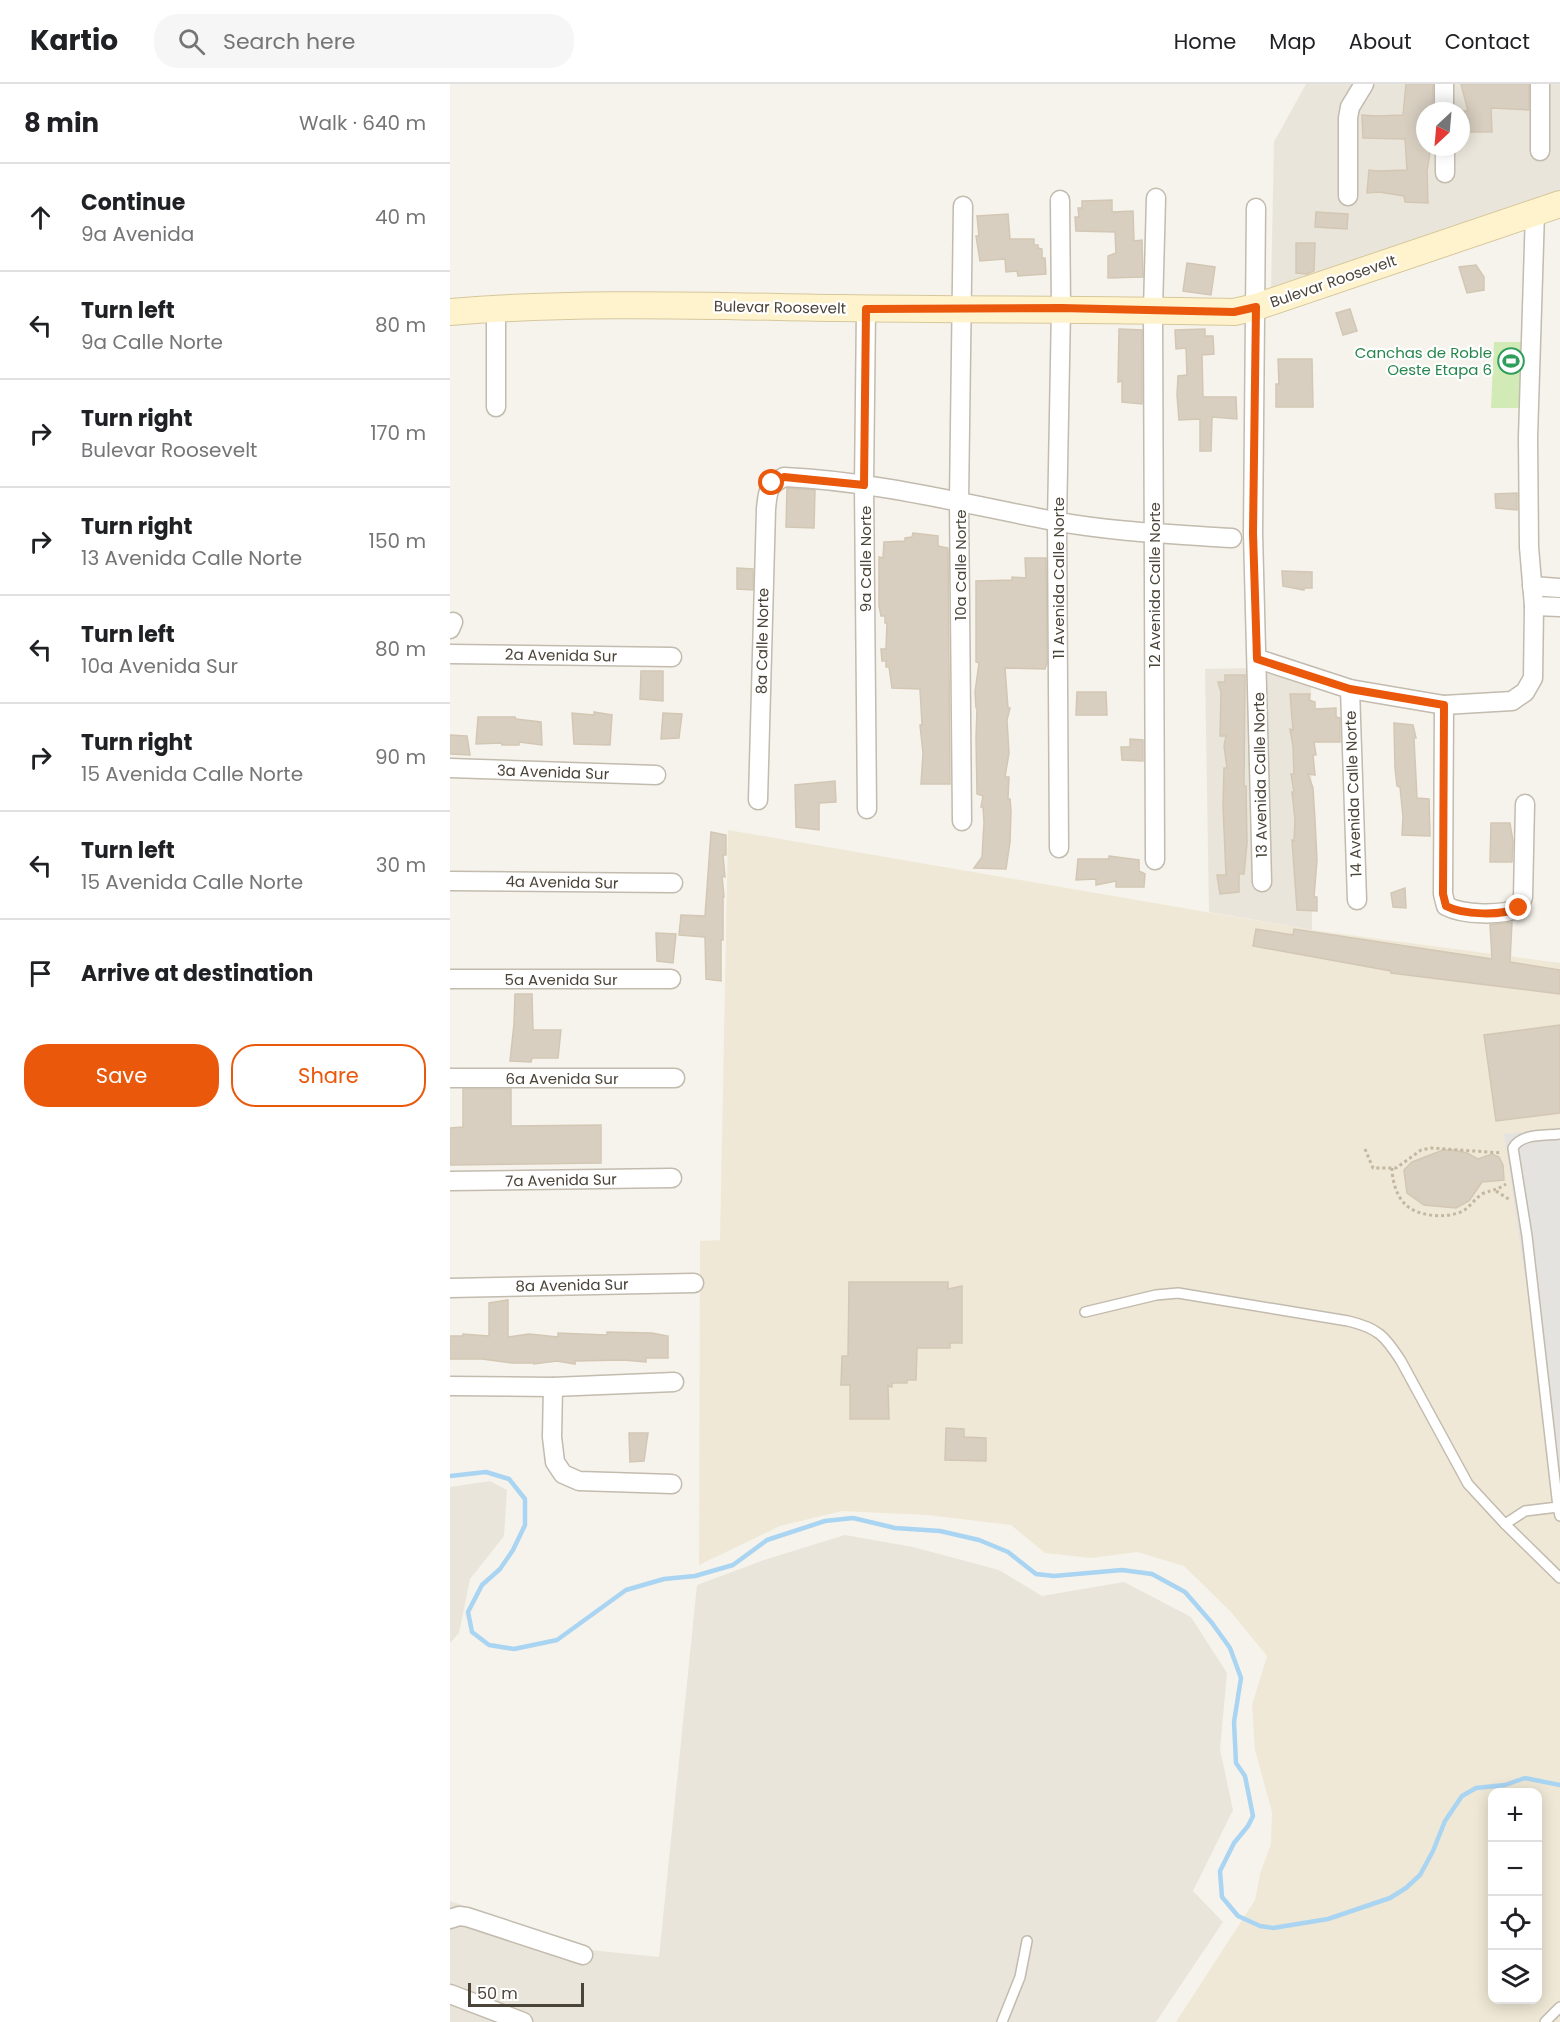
<!DOCTYPE html>
<html lang="en">
<head>
<meta charset="utf-8">
<style>
	:root { --surface:#fff; --page:#f6f6f6; --text:#202124; --muted:#757577; --line:#e0e0e0; --accent:#ea580c }
	body { margin:0; font-family:Poppins,sans-serif; background:var(--page); color:var(--text) }
	.controls { position:absolute; right:18px; bottom:18px; display:grid; overflow:hidden; border-radius:12px; box-shadow:0 3px 15px #0003 }
	.controls button { width:54px; height:54px; display:grid; place-items:center; padding:0; border:0; border-bottom:2px solid var(--line); background:var(--surface); color:var(--text); font:30px sans-serif }
	.compass { position:absolute; left:966px; top:18px; width:54px; height:54px; border-radius:50%; background:var(--surface); box-shadow:0 3px 15px #0003; rotate:206deg }
	.scale { position:absolute; left:18px; bottom:15px; width:116px; box-sizing:border-box; padding-left:6px; border:3px solid #4b4439; border-top:0; font-size:16px; line-height:21px; white-space:nowrap; color:#4b4439; -webkit-text-stroke:4px #fff; paint-order:stroke }
	.stop { position:absolute; width:18px; height:18px; margin:-14px; border:4px solid #ea580c; border-radius:50%; background:#fff }
	.stop.end { background:#ea580c; border-color:#fff; box-shadow:0 2px 6px #0008 }
	.list { margin:0; padding:0; list-style:none }
	h2 { display:flex; justify-content:space-between; align-items:center; height:78px; margin:0; padding:0 24px; font-size:26px }
	h2 small { font-size:20px; font-weight:400; color:var(--muted) }
	.list li { display:grid; grid-template-columns:39px 1fr auto; gap:18px; align-items:center; box-sizing:border-box; height:108px; padding:0 24px; border-top:2px solid var(--line) }
	.list b { display:block; font-size:22px; white-space:nowrap }
	.list p { margin:0; font-size:20px; white-space:nowrap; color:var(--muted) }
	.list em { font-size:20px; font-style:normal; color:var(--muted) }
	.actions { display:flex; gap:12px; padding:18px 24px }
	.actions a { flex:1; padding:14px 0; border:2px solid var(--accent); border-radius:24px; text-align:center; font-size:21px; color:var(--accent) }
	.actions .main { background:var(--accent); color:#fff }
	.icon { flex:none; width:33px; height:33px; fill:none; stroke:currentColor; stroke-width:2; stroke-linecap:round; stroke-linejoin:round }
	.map { position:relative; flex:none; width:1110px; height:1938px; overflow:hidden }
	header { display:flex; align-items:center; gap:36px; box-sizing:border-box; height:84px; padding:0 30px; background:var(--surface); border-bottom:2px solid var(--line) }
	header strong { font-size:28px }
	nav { display:flex; gap:33px; margin-inline-start:auto; font-size:21px }
	.search { width:420px; height:54px; background:var(--page); display:flex; align-items:center; gap:15px; box-sizing:border-box; padding:0 21px; border-radius:24px; color:var(--muted); font-size:22px }
	main { display:flex }
	aside { flex:1; background:var(--surface) }
	.map>svg:first-child { display:block }
	.residential { fill:#eae5da; fill-rule:evenodd }
	.education { fill:#efe8d6; fill-rule:evenodd }
	.pitch { fill:#d2eab5 }
	.parking { fill:#e5e3e0 }
	.lines { fill:none; stroke-linecap:round; stroke-linejoin:round }
	.stream { stroke:#a9d4f2; stroke-width:4.5 }
	.building { fill:#d8cfc1; stroke:#d3c7b4; stroke-width:1.5 }
	.lane-casing { stroke:#c2bbae; stroke-width:12 }
	.street-casing { stroke:#c2bbae; stroke-width:21 }
	.secondary-casing { stroke:#d6c79b; stroke-width:28 }
	.path { stroke:#c4b79f; stroke-width:3; stroke-dasharray:3 3; stroke-linecap:butt }
	.lane { stroke:#fff; stroke-width:9 }
	.street { stroke:#fff; stroke-width:18 }
	.secondary { stroke:#fff3cd; stroke-width:26 }
	.route { stroke:#ea580c; stroke-width:8 }
	.labels { text-anchor:middle; dominant-baseline:central; stroke-width:4.5; stroke-linejoin:round; paint-order:stroke }
	.street-label { font-size:15px; fill:#4b4439; stroke:#fff }
	.leisure-label { font-size:15px; fill:#27864d; stroke:#fff; text-anchor:end }
</style>
</head>
<body>
<header>
<strong>Kartio</strong>
<div class="search"><svg class="icon" aria-label="search" viewBox="0 0 24 24"><circle cx="10" cy="10" r="6"/><path d="M15 15l6 6"/></svg>Search here</div>
<nav><a>Home</a><a>Map</a><a>About</a><a>Contact</a></nav>
</header>
<main>
<aside>
<h2>8 min<small>Walk · 640 m</small></h2>
<ul class="list">
<li><svg class="icon" aria-label="ahead" viewBox="0 0 24 24"><path d="M12 20V5M6 11l6-6 6 6"/></svg><div><b>Continue</b><p>9a Avenida</p></div><em>40 m</em></li>
<li><svg class="icon" aria-label="left" viewBox="0 0 24 24"><path d="M17 20v-9H6M10 6l-5 5 5 5"/></svg><div><b>Turn left</b><p>9a Calle Norte</p></div><em>80 m</em></li>
<li><svg class="icon" aria-label="right" viewBox="0 0 24 24"><path d="M7 20v-9h11M14 6l5 5-5 5"/></svg><div><b>Turn right</b><p>Bulevar Roosevelt</p></div><em>170 m</em></li>
<li><svg class="icon" aria-label="right" viewBox="0 0 24 24"><path d="M7 20v-9h11M14 6l5 5-5 5"/></svg><div><b>Turn right</b><p>13 Avenida Calle Norte</p></div><em>150 m</em></li>
<li><svg class="icon" aria-label="left" viewBox="0 0 24 24"><path d="M17 20v-9H6M10 6l-5 5 5 5"/></svg><div><b>Turn left</b><p>10a Avenida Sur</p></div><em>80 m</em></li>
<li><svg class="icon" aria-label="right" viewBox="0 0 24 24"><path d="M7 20v-9h11M14 6l5 5-5 5"/></svg><div><b>Turn right</b><p>15 Avenida Calle Norte</p></div><em>90 m</em></li>
<li><svg class="icon" aria-label="left" viewBox="0 0 24 24"><path d="M17 20v-9H6M10 6l-5 5 5 5"/></svg><div><b>Turn left</b><p>15 Avenida Calle Norte</p></div><em>30 m</em></li>
<li><svg class="icon" aria-label="arrive" viewBox="0 0 24 24"><path d="M6 21V4h12l-3 4 3 4H6"/></svg><div><b>Arrive at destination</b></div></li>
</ul>
<div class="actions"><a class="main">Save</a><a>Share</a></div>
</aside>
<div class="map">
<svg width="1110" height="1938" viewBox="0 0 1110 1938">
	<rect width="100%" height="100%" fill="#f6f3ec"/>
	<g class="residential">
		<path d="M 856,0 L 1110,0 L 1110,106 L 821,207 L 824,58 ZM 975,27 L 1011,27 L 1011,63 L 975,63 Z"/>
		<polygon points="801,584 861,597 862,846 759,828 755,585"/>
		<polygon points="40,1397 57,1406 54,1452 20,1495 9,1549 0,1559 0,1403"/>
		<polygon points="395,1451 463,1463 549,1486 592,1512 674,1498 741,1533 777,1589 770,1665 783,1726 743,1807 773,1838 706,1938 0,1938 0,1817 97,1851 124,1857 140,1866 209,1873 247,1501 314,1476"/>
	</g>
	<path class="education" d="M 278,746 L 862,846 L 1110,879 L 1110,1938 L 726,1938 L 805,1816 L 810,1790 L 821,1760 L 822,1728 L 805,1666 L 802,1621 L 817,1572 L 781,1528 L 734,1482 L 687,1468 L 641,1474 L 595,1469 L 561,1441 L 477,1431 L 392,1427 L 330,1442 L 249,1481 L 250,1157 L 270,1156 ZM 1042,1708 L 1088,1708 L 1088,1916 L 1042,1916 Z"/>
	<polygon class="pitch" points="1044,258 1080,258 1073,324 1041,324"/>
	<polygon class="parking" points="1110,1044 1110,1432 1054,1050"/>
	<g class="lines">
		<polyline class="stream" points="0,1392 36,1388 59,1395 75,1415 75,1441 63,1466 50,1485 32,1501 18,1528 22,1548 39,1561 64,1565 107,1556 176,1506 214,1495 245,1492 283,1481 317,1456 375,1437 403,1434 445,1444 490,1447 529,1456 558,1468 586,1490 604,1492 672,1486 702,1490 735,1508 762,1539 780,1564 791,1594 784,1638 786,1679 795,1692 803,1732 798,1742 784,1759 770,1787 772,1813 788,1832 810,1842 823,1844 878,1835 940,1814 956,1804 970,1791 983,1767 995,1737 1012,1712 1026,1704 1055,1701 1075,1694 1110,1701"/>
	</g>
	<g class="building">
		<polygon points="956,0 983,0 982,27 975,27 975,63 981,63 977,87 978,119 955,118 954,112 929,108 917,109 919,86 927,87 957,86 955,55 913,54 912,31 927,32 953,31"/>
		<polygon points="1011,0 1079,0 1079,26 1041,24 1042,48 1017,48 1013,27 1018,27"/>
		<polygon points="662,116 662,128 683,127 684,157 692,156 693,193 658,194 658,172 666,169 665,148 626,147 625,133 629,133 628,124 632,124 632,117"/>
		<polygon points="866,128 898,130 897,145 865,143"/>
		<polygon points="558,130 560,155 584,155 584,161 588,161 588,164 592,165 592,174 595,174 596,190 568,192 567,187 556,188 555,175 530,177 526,152 529,152 527,132"/>
		<polygon points="846,159 865,159 864,187 857,190 846,189"/>
		<polygon points="737,179 765,183 761,211 733,207"/>
		<polygon points="1026,181 1034,193 1034,206 1017,209 1009,183"/>
		<polygon points="900,225 907,247 893,251 886,229"/>
		<polygon points="669,245 692,246 692,320 672,318 672,297 668,298"/>
		<polygon points="755,245 755,252 763,252 764,270 752,271 753,313 786,313 787,335 762,333 761,367 750,367 750,335 729,336 727,311 728,292 737,291 736,264 726,265 725,246"/>
		<polygon points="828,275 862,275 863,323 826,323 826,300 829,300"/>
		<polygon points="337,404 365,406 364,444 336,443"/>
		<polygon points="1067,409 1067,426 1046,424 1045,410"/>
		<polygon points="463,449 488,452 488,462 498,464 500,700 471,700 473,669 470,641 472,641 470,605 442,604 439,583 436,583 436,577 432,577 431,565 436,565 437,539 435,539 435,532 431,532 429,522 429,473 433,474 434,458 455,457 455,454 462,453"/>
		<polygon points="575,474 596,474 597,579 595,585 555,584 558,624 560,624 557,636 559,669 555,693 559,693 558,715 560,715 561,727 560,758 556,785 524,784 532,773 534,738 533,723 531,723 533,712 527,710 526,654 527,625 526,624 525,608 529,579 526,578 526,497 562,496 562,493 576,494"/>
		<polygon points="287,484 303,485 303,506 287,505"/>
		<polygon points="832,487 862,488 862,504 854,504 854,506 833,502"/>
		<polygon points="191,587 213,587 213,617 190,615"/>
		<polygon points="775,591 795,591 794,702 796,702 797,759 794,790 789,790 789,808 770,810 767,791 776,791 773,722 774,684 777,684 774,662 776,652 770,652 771,608 768,598 775,598"/>
		<polygon points="627,608 656,608 657,631 626,631"/>
		<polygon points="840,610 860,610 859,616 865,618 865,625 886,624 886,633 890,634 890,658 864,658 866,671 863,671 865,691 858,690 863,704 865,736 867,776 864,813 867,813 867,827 847,826 842,756 844,757 845,736 842,708 844,708 841,690 844,690 843,662 840,645 843,646"/>
		<polygon points="144,628 162,631 160,661 124,660 122,629 144,631"/>
		<polygon points="213,629 232,630 229,654 211,655"/>
		<polygon points="28,633 65,633 66,635 91,638 92,661 69,658 69,661 52,661 51,659 26,660"/>
		<polygon points="944,639 963,641 966,654 964,654 967,714 979,715 980,752 952,751 953,733 950,703 947,702 945,684"/>
		<polygon points="0,651 17,652 20,671 0,670"/>
		<polygon points="680,655 693,656 693,677 672,676 671,663 680,663"/>
		<polygon points="385,697 386,718 369,719 369,746 346,743 345,701"/>
		<polygon points="1041,739 1060,739 1063,757 1062,778 1040,778"/>
		<polygon points="261,748 276,751 276,771 273,771 275,793 272,792 274,813 273,813 273,856 271,856 271,897 256,895 255,853 229,851 231,831 255,832"/>
		<polygon points="659,772 689,776 689,787 695,790 694,803 666,803 666,797 646,801 646,795 626,796 628,775 659,775"/>
		<polygon points="955,804 956,824 943,823 941,809"/>
		<polygon points="1062,838 1060,878 1110,886 1110,910 941,889 941,887 803,862 806,845 843,851 844,845 1042,875 1040,841"/>
		<polygon points="206,849 226,850 223,879 207,877"/>
		<polygon points="65,910 82,910 83,946 111,946 108,974 82,974 81,978 60,977 64,940"/>
		<polygon points="1110,941 1110,1029 1046,1037 1034,951"/>
		<polygon points="13,1005 61,1005 61,1042 151,1041 151,1079 0,1081 0,1044 13,1043"/>
		<polygon points="993,1066 1004,1066 1017,1069 1028,1075 1042,1070 1049,1073 1053,1081 1054,1096 1032,1098 1019,1117 1006,1124 974,1121 957,1109 954,1086 962,1078"/>
		<polygon points="399,1198 498,1198 498,1205 512,1202 512,1259 500,1259 500,1264 467,1264 466,1296 457,1296 457,1299 442,1299 442,1303 438,1302 439,1335 400,1335 400,1301 391,1301 392,1272 398,1272"/>
		<polygon points="58,1216 58,1253 79,1250 108,1253 108,1249 157,1251 157,1248 202,1249 218,1252 218,1274 196,1274 196,1278 173,1276 125,1277 125,1280 107,1277 84,1280 84,1279 62,1279 32,1275 0,1275 0,1252 13,1252 13,1250 39,1252 39,1219"/>
		<polygon points="496,1344 514,1345 514,1353 536,1354 536,1377 495,1376"/>
		<polygon points="179,1349 198,1349 194,1377 180,1378"/>
	</g>
	<g class="lines">
		<g class="lane-casing">
			<g id="lane">
				<path d="M 635,1228 L 706,1211 L 728,1209 L 898,1237 C 928,1244 935,1252 951,1277 L 1018,1400 L 1055,1440 L 1110,1494"/>
				<path d="M 1108,1423 L 1077,1152 L 1063,1064 C 1071,1049 1095,1052 1110,1050"/>
				<polyline points="1055,1440 1075,1427 1108,1423 1110,1432"/>
				<polyline points="552,1938 570,1893 577,1857"/>
				<polyline points="1095,1938 1110,1923"/>
			</g>
		</g>
		<g class="street-casing">
			<g id="street">
				<polyline points="994,0 994,27"/>
				<polyline points="995,63 995,89"/>
				<polyline points="1090,67 1090,0"/>
				<polyline points="898,112 898,34 900,23 914,0"/>
				<polyline points="806,124 803,449 812,798"/>
				<polyline points="46,224 46,323"/>
				<polyline points="416,225 414,401 417,725"/>
				<polyline points="1082,502 1110,504"/>
				<polyline points="1084,522 1110,523"/>
				<polyline points="0,545 3,538"/>
				<polyline points="0,570 222,573"/>
				<polyline points="808,575 900,605 994,621 1062,617 1075,608 1083,594 1084,522 1079,463 1078,353 1085,128"/>
				<polyline points="900,605 907,816"/>
				<path d="M 994,621 L 993,810 L 996,822 C 1013,831 1051,832 1069,824 L 1073,813 L 1075,720"/>
				<polyline points="0,684 206,691"/>
				<path d="M 308,716 L 316,425 C 318,407 317,402 334,393 C 425,397 515,420 604,437 C 663,448 723,450 782,454"/>
				<polyline points="512,737 509,417 513,122"/>
				<polyline points="609,764 607,438 611,224 610,116"/>
				<polyline points="705,776 703,226 706,114"/>
				<polyline points="0,797 223,799"/>
				<polyline points="0,895 221,895"/>
				<polyline points="0,994 225,994"/>
				<polyline points="0,1097 222,1094"/>
				<polyline points="0,1204 244,1199"/>
				<polyline points="0,1302 103,1303 224,1298"/>
				<polyline points="103,1303 102,1353 105,1378 113,1390 129,1397 222,1400"/>
				<polyline points="0,1835 9,1832 17,1833 133,1871"/>
				<polyline points="0,1910 73,1938"/>
			</g>
		</g>
		<g class="secondary-casing">
			<path id="secondary" d="M 0,228 C 130,217 260,222 390,224 C 521,226 653,225 784,228 L 806,223 L 1110,120"/>
		</g>
		<g class="path">
			<polyline points="915,1065 923,1084 946,1084 971,1066 981,1064 1052,1069"/>
			<path d="M 942,1084 C 942,1095 946,1111 954,1119 C 966,1133 997,1135 1013,1127 C 1021,1122 1027,1112 1034,1109 C 1044,1105 1045,1107 1056,1100"/>
			<polyline points="1046,1107 1060,1116"/>
		</g>
		<use href="#lane" class="lane"/>
		<use href="#street" class="street"/>
		<use href="#secondary" class="secondary"/>
	</g>
	<g class="lines">
		<path class="route" d="M 322,399 L 334,393 L 414,401 L 416,225 L 611,224 L 784,228 L 806,223 L 803,449 L 807,575 L 900,605 L 994,621 L 993,810 L 996,822 C 1013,831 1051,832 1069,824"/>
	</g>
	<defs>
		<g id="stadium-ring" transform="scale(1.35)"><circle r="9.5" fill="#fff" stroke="#2e9e5b" stroke-width="1.5"/><path d="M0-5a6.5 5 0 1 0 0 10a6.5 5 0 1 0 0-10ZM-3.5-1.8h7v3.6h-7Z" fill="#2e9e5b"/></g>
	</defs>
	<g fill-rule="evenodd">
		<use href="#stadium-ring" x="1061" y="277"/>
	</g>
	<g class="labels">
		<g class="street-label">
			<text transform="translate(883 197) rotate(-19)">Bulevar Roosevelt</text>
			<text transform="translate(330 223) rotate(1)">Bulevar Roosevelt</text>
			<text transform="translate(415 475) rotate(-90)">9a Calle Norte</text>
			<text transform="translate(510 481) rotate(-90)">10a Calle Norte</text>
			<text transform="translate(608 494) rotate(-90)">11 Avenida Calle Norte</text>
			<text transform="translate(704 501) rotate(-90)">12 Avenida Calle Norte</text>
			<text transform="translate(312 557) rotate(-89)">8a Calle Norte</text>
			<text transform="translate(111 571) rotate(1)">2a Avenida Sur</text>
			<text transform="translate(103 688) rotate(2)">3a Avenida Sur</text>
			<text transform="translate(810 691) rotate(-91)">13 Avenida Calle Norte</text>
			<text transform="translate(903 710) rotate(-92)">14 Avenida Calle Norte</text>
			<text transform="translate(112 798) rotate(1)">4a Avenida Sur</text>
			<text x="111" y="895">5a Avenida Sur</text>
			<text x="112" y="994">6a Avenida Sur</text>
			<text transform="translate(111 1096) rotate(-1)">7a Avenida Sur</text>
			<text transform="translate(122 1201) rotate(-1)">8a Avenida Sur</text>
		</g>
		<g class="leisure-label">
			<text x="1042" y="268">Canchas de Roble<tspan x="1042" dy="17">Oeste Etapa 6</tspan></text>
		</g>
	</g>
</svg>
<div class="controls">
<button>+</button>
<button>−</button>
<button><svg class="icon" aria-label="locate" viewBox="0 0 24 24"><circle cx="12" cy="12" r="6"/><path d="M12 2v4M12 18v4M2 12h4M18 12h4"/></svg></button>
<button><svg class="icon" aria-label="layers" viewBox="0 0 24 24"><path d="M12 4l9 5-9 5-9-5zM3 14l9 5 9-5"/></svg></button>
</div>
<svg class="compass" viewBox="-18 -18 36 36"><path d="M0-13l5 13h-10z" fill="#e53935"/><path d="M0 13l5-13h-10z" fill="#757577"/></svg>
<div class="scale">50 m</div>
<div class="stop" style="left:322px;top:399px"></div>
<div class="stop end" style="left:1069px;top:824px"></div>
</div>
</main>
</body>
</html>
